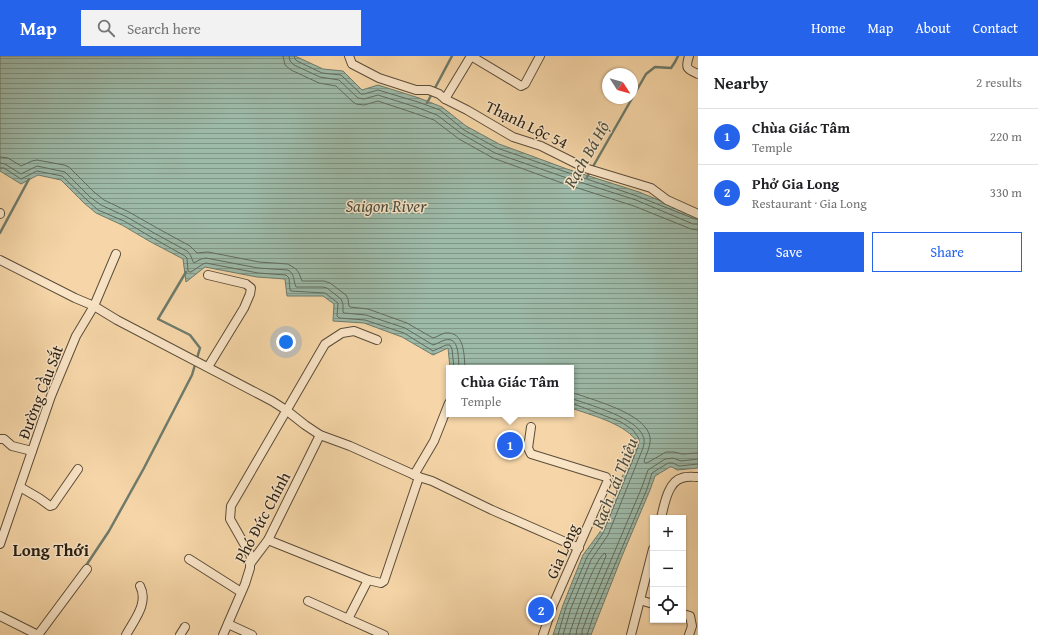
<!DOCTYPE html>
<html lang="en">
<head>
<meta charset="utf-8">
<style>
	:root { --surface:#fff; --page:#f2f2f2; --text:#202124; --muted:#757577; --line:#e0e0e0; --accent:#2563eb }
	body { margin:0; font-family:"Gentium Book Plus",serif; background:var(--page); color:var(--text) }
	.controls { position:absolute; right:12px; bottom:12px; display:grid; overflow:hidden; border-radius:0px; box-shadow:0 1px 3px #0004 }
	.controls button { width:36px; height:36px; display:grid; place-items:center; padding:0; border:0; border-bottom:1px solid var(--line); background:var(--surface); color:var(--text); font:20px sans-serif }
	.compass { position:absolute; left:602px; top:12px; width:36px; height:36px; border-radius:50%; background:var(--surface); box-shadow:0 1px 3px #0004; rotate:126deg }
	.you { position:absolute; left:286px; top:286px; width:14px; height:14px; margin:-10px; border:3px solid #fff; border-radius:50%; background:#1a73e8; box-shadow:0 0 0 6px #1a73e833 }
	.badge { display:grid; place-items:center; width:26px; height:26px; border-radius:50%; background:var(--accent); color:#fff; font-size:13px; font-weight:700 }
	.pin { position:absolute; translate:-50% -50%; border:2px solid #fff; box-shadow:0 1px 4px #0006 }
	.popup { position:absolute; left:446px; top:309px; width:128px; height:52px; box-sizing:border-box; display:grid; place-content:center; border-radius:0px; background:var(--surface); filter:drop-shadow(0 1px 3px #0005); font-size:13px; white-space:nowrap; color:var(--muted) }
	.popup b { font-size:15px; color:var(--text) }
	.popup::after { content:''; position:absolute; left:50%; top:100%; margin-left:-8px; border:8px solid transparent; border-top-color:var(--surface) }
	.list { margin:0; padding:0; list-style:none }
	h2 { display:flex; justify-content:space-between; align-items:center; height:52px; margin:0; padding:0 16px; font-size:17px }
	h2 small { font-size:13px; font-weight:400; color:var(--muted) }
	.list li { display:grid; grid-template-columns:26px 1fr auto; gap:12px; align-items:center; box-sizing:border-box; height:56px; padding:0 16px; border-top:1px solid var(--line) }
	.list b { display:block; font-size:15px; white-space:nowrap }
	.list p { margin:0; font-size:13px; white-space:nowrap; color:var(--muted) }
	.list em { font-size:13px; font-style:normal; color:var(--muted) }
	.actions { display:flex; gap:8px; padding:12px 16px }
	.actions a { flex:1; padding:9px 0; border:1px solid var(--accent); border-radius:0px; text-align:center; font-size:14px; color:var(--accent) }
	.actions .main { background:var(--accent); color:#fff }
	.icon { flex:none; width:22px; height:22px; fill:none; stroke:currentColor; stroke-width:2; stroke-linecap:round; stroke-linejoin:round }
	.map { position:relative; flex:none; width:698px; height:579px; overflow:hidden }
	header { display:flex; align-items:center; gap:24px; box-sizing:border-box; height:56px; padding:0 20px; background:var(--accent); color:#fff }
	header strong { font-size:19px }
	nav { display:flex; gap:22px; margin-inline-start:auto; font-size:14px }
	.search { width:280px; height:36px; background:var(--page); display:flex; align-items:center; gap:10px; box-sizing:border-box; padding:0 14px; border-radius:0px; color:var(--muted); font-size:15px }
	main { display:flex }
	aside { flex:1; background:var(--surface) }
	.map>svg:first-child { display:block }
	.water { fill:url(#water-rules); stroke:#6e7b6c }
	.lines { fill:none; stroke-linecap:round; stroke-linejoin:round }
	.shore { stroke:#626c5e; stroke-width:1 }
	.stream { stroke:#6e7b6c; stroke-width:2.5 }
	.minor-casing { stroke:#5b4d39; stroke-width:10 }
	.minor { stroke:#f9e4c6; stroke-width:8 }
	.labels { text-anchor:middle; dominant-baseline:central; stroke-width:3; stroke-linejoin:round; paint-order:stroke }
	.street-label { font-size:16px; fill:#271f14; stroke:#f9e4c6 }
	.water-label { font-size:17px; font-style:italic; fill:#4a4d40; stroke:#f9e4c6 }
	.neighbourhood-label { font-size:17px; font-weight:bold; fill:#271f14; stroke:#f9e4c6 }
</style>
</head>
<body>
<header>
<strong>Map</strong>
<div class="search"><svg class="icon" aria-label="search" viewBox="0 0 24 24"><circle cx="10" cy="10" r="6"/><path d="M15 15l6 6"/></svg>Search here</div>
<nav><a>Home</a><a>Map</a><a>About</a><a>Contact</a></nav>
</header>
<main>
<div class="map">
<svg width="698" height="579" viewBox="0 0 698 579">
	<defs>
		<pattern id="water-rules" width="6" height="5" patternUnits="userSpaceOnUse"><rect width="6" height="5" fill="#9db9a7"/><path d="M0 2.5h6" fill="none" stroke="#809687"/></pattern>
	</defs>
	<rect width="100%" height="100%" fill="#f6d6a8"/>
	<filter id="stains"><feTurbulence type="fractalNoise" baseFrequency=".005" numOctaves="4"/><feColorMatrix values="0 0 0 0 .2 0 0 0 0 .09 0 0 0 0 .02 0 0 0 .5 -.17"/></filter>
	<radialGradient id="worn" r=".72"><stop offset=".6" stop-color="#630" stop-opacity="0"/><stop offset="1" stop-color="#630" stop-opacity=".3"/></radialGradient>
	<path class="water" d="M 0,0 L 295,0 L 323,13 L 343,15 L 362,34 L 378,29 L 419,42 L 442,51 L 466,70 L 499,88 L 567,113 L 639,136 L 698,160 L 698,412 L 677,414 L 672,411 L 670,411 L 655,420 L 650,434 L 622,500 L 591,579 L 553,579 L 563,549 L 583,499 L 600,476 L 635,389 L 635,383 C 622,367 591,359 571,352 L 571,312 L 450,312 L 448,292 L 433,299 L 402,281 L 364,267 L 333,265 L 334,248 L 323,240 L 287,240 L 285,223 L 257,221 L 205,211 L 186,226 L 183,203 L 149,185 L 122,169 L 96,157 L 84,147 L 61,124 L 38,119 L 21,128 L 0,115 Z"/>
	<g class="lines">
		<g class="shore">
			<polyline points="283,0 285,9 291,14 319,27 336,30 352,45 356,48 364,49 378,45 414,57 434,64 459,83 493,102 562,127 634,150 691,173 698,174"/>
			<polyline points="289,0 290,5 294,9 320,21 339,24 358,42 364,43 378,39 416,51 437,59 462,78 495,97 564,121 636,144 693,168 698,168"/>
			<polyline points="294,0 295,3 297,5 322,17 341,19 361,38 364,38 378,34 418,46 440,54 464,74 497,92 566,116 637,140 695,163 698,163"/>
			<path d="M 0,101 L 8,102 L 21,110 L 32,105 L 37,104 L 64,109 L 69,111 L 94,136 L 104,144 L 129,156 L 157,172 L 190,190 L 197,197 L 208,196 L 259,206 L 288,208 L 296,213 L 299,217 L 302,225 L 324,225 L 330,227 L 346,239 L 348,243 L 349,250 L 350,251 L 368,253 L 407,267 L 433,282 C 437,281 441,278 445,277 C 465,275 464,299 465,312"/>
			<path d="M 0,107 L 5,108 L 21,118 L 37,110 L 65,116 L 90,141 L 101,149 L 127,161 L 154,177 L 187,195 C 192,199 191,203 194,207 L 201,203 L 206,202 L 258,212 L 288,214 C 295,218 293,224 296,231 L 323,231 L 327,232 L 341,243 L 343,248 L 343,256 L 344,257 L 366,259 L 405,272 L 433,289 C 437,288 441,285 445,284 C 460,280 458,303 459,312"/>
			<polyline points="0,112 4,112 21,123 37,115 62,120 87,144 98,154 124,165 151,181 185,200 187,202 188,215 190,216 191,216 203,208 206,207 258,217 286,219 289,222 290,234 291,235 325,237 338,247 337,260 339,262 365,264 404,277 433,295 446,289 450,289 452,293 454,312"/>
			<path d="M 571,337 L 577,338 C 596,345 646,358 650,381 C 651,389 647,397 644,405 L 645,407 L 647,407 L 666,396 L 674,396 L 682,398 L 698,397"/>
			<polyline points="558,579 566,551 587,501 603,477 638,391 639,384 638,381 633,374 621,366 574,348 571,348"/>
			<path d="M 563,579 L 571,552 L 591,504 L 608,479 L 643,392 C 644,388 645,383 643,380 C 636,362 593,350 576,344 L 571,343"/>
			<path d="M 569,579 C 574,565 594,502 605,497 L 606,500 L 583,555 L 577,573 L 576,579"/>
			<polyline points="582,579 582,575 589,556 642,431 648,414 665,403 673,402 681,405 698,403"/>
			<polyline points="587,579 594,558 647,433 652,417 668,407 673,407 679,410 698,408"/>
		</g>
		<g class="stream">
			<polyline points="427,47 452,0"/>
			<polyline points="587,121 646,18 655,11 671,12 675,6 678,0"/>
			<polyline points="0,177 29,123"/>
			<polyline points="85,511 109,475 144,412 192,319 200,292 190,279 158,263 186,216"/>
		</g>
		<g class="minor-casing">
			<g id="minor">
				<polyline points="349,0 352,8 379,22 416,34 429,34 439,38 445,43 467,54 513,81 541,90 585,112 651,132 667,144 698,158"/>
				<polyline points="471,0 521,30 525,28 540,0"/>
				<path d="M 689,0 C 685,13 687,13 698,18"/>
				<polyline points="445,43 471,0"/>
				<polyline points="0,158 0,157"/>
				<polyline points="0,204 75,242 94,250 117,264 272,345 286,354 305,369 320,379 350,390 419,421 432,425 492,454 579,492"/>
				<polyline points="208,219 246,228 251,232 250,238 244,252 208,311"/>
				<polyline points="531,371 528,392 531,398 596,418 606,421 608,424 553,549 543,579"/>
				<polyline points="0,383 4,383 12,390 32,395"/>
				<polyline points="414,419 434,385 449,347"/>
				<polyline points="20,431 39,442 50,450 53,449 78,413"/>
				<path d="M 661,462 C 664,450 668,425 682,422 C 687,420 693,421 698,421"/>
				<polyline points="268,484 368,524 381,527 384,525 419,421"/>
				<polyline points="0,488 51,340 76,280 94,250 116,198"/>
				<polyline points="189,503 241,536"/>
				<polyline points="250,508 251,500 230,463 231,450 325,288 342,277 354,275 377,284"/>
				<polyline points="640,544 653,548"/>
				<polyline points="308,545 384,579"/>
				<polyline points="683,558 690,560 692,570 689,579"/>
				<polyline points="0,560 38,579"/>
				<polyline points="348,563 368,524"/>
				<polyline points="228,568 252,579"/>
				<polyline points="38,579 87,513"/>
				<path d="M 126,579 C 134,564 149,547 140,530"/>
				<polyline points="180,579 185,571"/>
				<polyline points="223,579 245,528 250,512 250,508 268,484 320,379"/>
				<polyline points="631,579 653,493"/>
			</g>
		</g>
		<use href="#minor" class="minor"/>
	</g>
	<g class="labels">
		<g class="street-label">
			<text transform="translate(527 68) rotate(26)">Thạnh Lộc 54</text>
			<text transform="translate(40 336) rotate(-69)">Đường Cầu Sắt</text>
			<text transform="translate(262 461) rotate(-62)">Phó Đức Chính</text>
			<text transform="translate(562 495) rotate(-66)">Gia Long</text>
		</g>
		<g class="water-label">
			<text transform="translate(586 98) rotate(-60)">Rạch Bá Hộ</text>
			<text x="386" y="149">Saigon River</text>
			<text transform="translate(614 427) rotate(-68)">Rạch Lái Thiêu</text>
		</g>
		<g class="neighbourhood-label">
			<text x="51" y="493">Long Thới</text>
		</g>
	</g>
	<rect width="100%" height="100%" filter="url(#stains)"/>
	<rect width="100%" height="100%" fill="url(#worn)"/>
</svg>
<div class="controls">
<button>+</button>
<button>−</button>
<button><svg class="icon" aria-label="locate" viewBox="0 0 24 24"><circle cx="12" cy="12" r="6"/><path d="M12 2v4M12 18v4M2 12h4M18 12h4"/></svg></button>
</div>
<svg class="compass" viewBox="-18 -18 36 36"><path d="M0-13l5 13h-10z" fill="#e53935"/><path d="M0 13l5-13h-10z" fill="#757577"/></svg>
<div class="you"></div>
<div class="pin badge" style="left:510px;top:389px">1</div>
<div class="popup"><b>Chùa Giác Tâm</b>Temple</div>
<div class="pin badge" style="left:541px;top:554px">2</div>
</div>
<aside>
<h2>Nearby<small>2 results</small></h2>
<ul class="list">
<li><span class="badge">1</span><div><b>Chùa Giác Tâm</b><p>Temple</p></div><em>220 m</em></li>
<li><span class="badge">2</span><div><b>Phở Gia Long</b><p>Restaurant · Gia Long</p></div><em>330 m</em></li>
</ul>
<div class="actions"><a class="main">Save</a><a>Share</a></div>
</aside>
</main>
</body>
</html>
